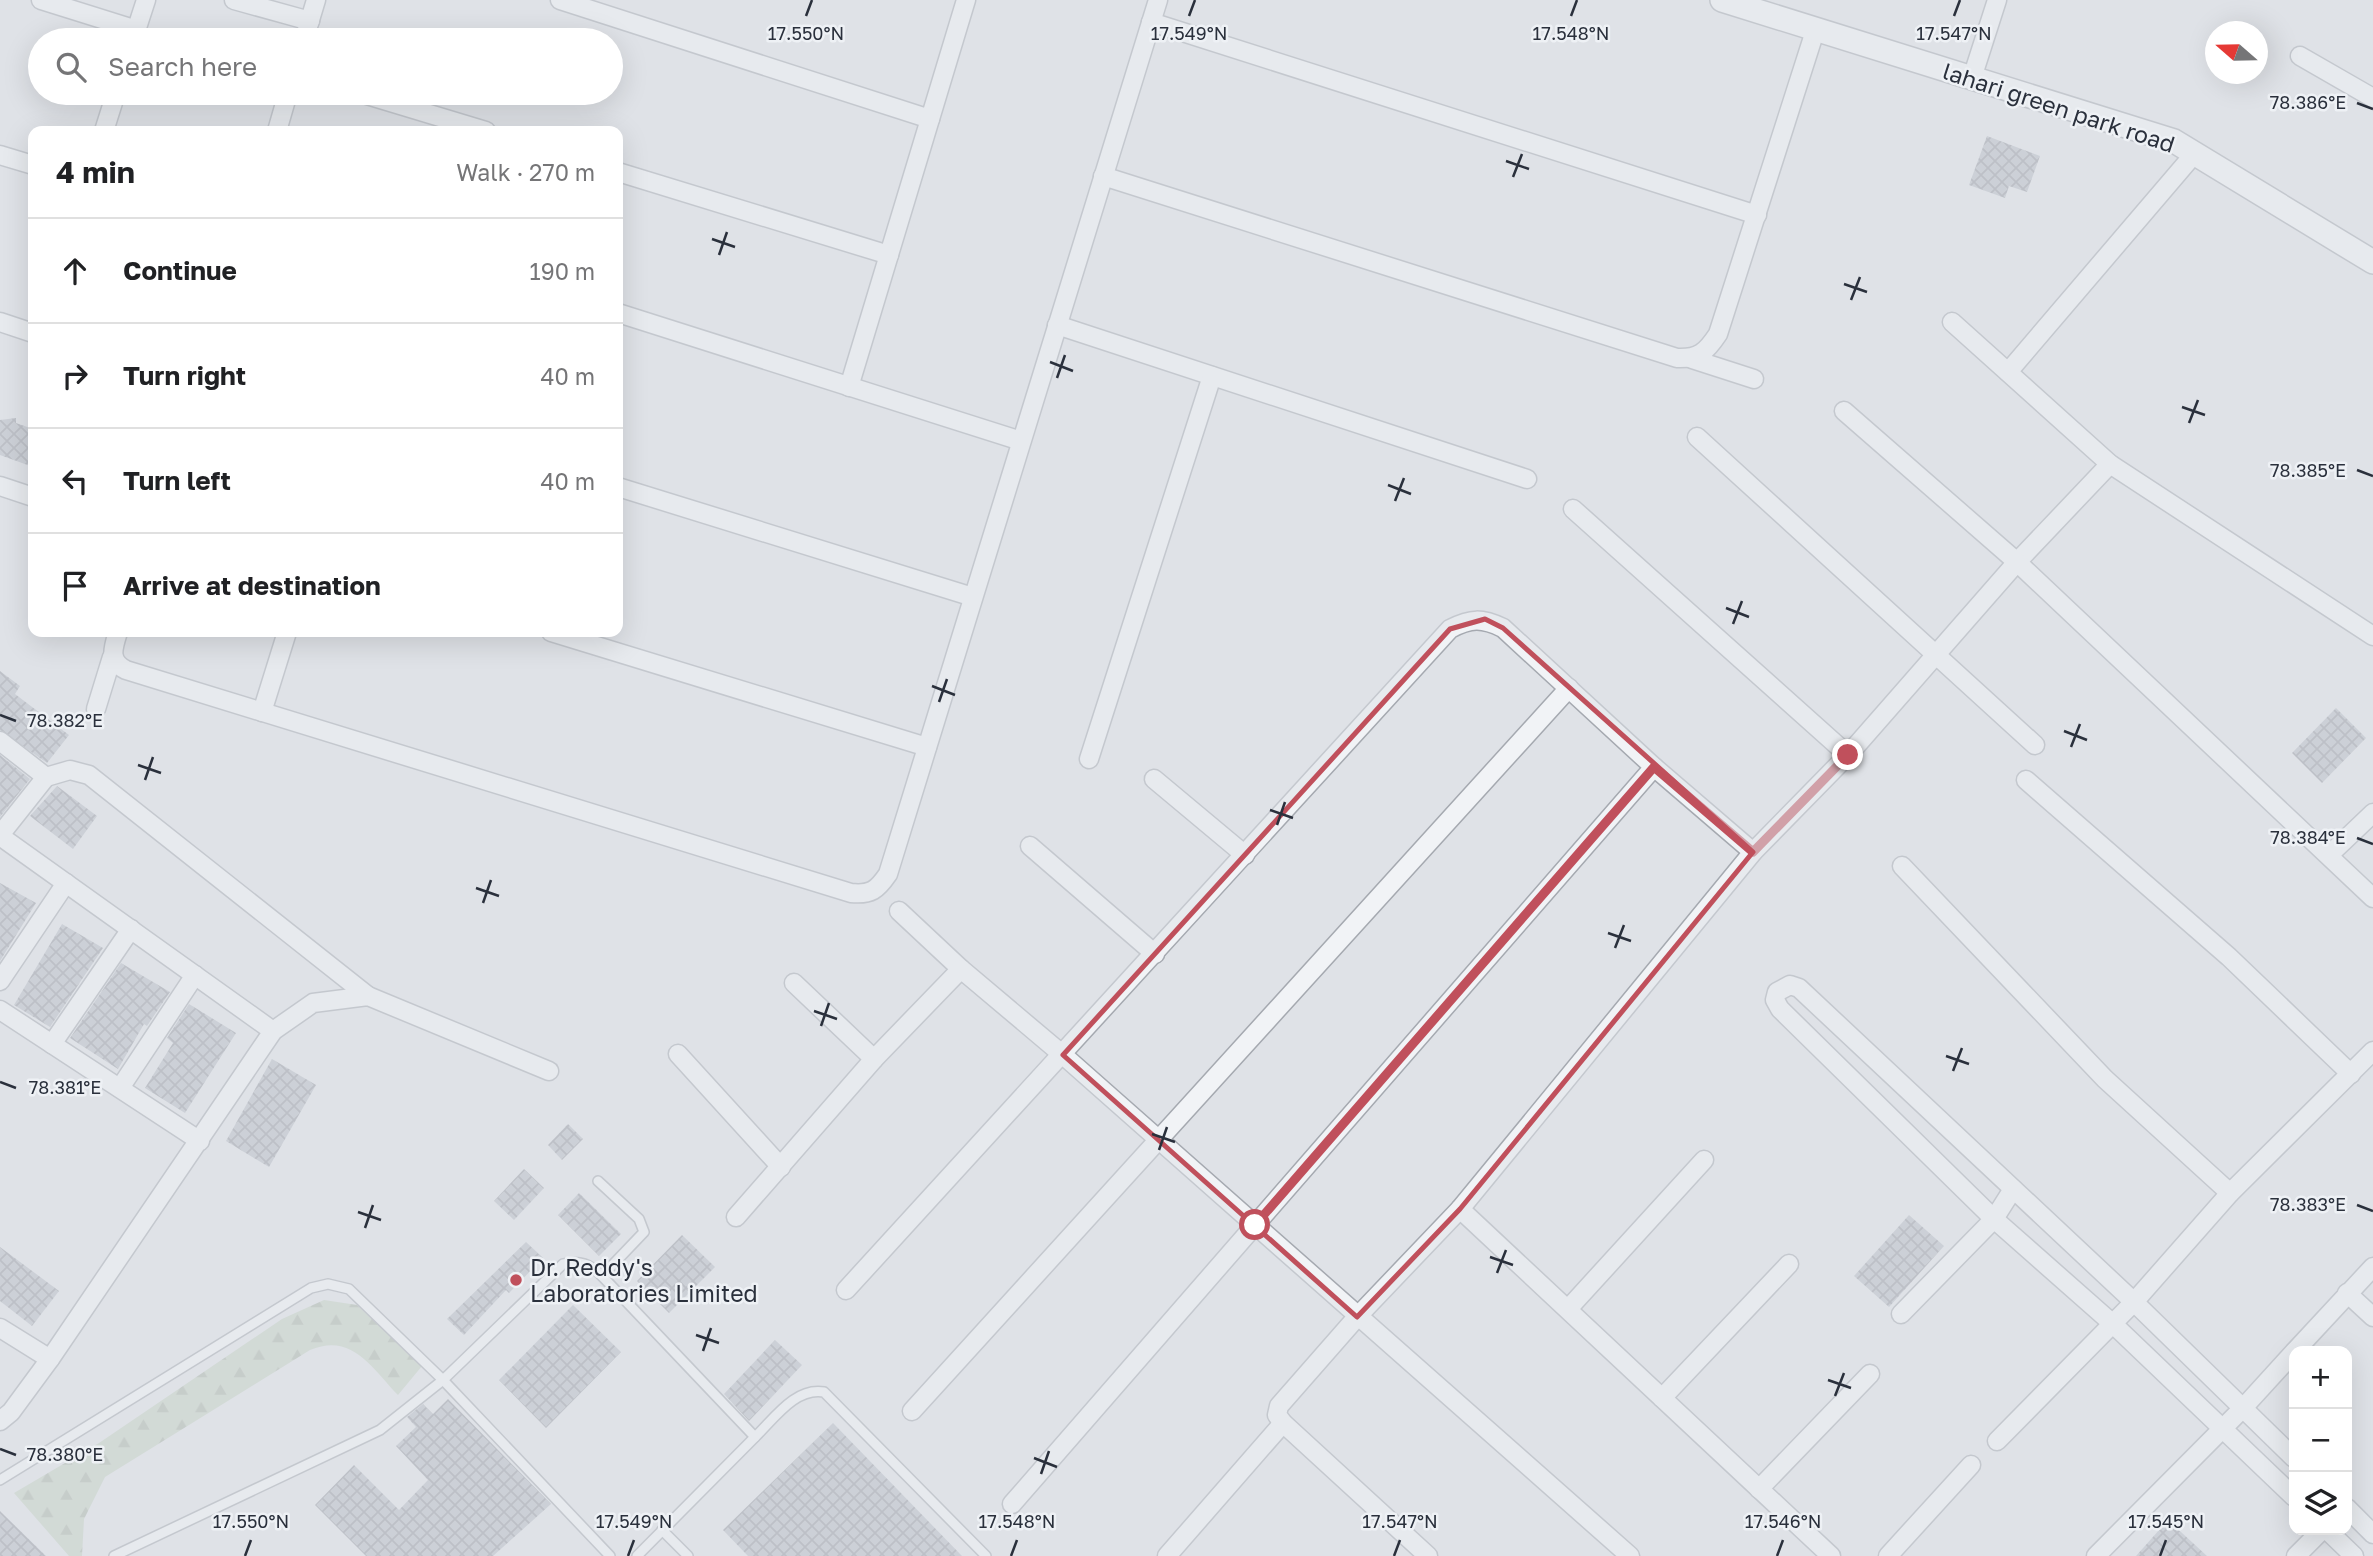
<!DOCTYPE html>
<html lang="en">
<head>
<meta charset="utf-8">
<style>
	:root { --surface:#fff; --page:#f6f6f6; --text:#202124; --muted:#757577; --line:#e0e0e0 }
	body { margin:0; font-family:"Golos Text",sans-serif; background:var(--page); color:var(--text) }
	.controls { position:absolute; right:21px; bottom:21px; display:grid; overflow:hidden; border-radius:14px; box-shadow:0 7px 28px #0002 }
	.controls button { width:63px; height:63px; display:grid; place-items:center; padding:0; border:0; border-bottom:2px solid var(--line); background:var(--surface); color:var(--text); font:35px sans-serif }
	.compass { position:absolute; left:2205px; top:21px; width:63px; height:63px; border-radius:50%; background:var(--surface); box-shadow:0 7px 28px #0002; rotate:290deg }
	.stop { position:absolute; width:21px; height:21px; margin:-16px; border:5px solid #c0505c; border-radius:50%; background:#fff }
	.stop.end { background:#c0505c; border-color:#fff; box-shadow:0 2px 7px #0008 }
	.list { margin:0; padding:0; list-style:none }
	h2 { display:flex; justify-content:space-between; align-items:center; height:91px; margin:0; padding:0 28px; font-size:30px }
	h2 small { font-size:23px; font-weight:400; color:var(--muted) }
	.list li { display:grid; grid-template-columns:46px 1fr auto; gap:21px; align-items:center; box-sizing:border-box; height:105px; padding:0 28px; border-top:2px solid var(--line) }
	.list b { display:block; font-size:26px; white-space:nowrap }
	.list em { font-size:23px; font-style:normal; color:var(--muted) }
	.icon { flex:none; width:38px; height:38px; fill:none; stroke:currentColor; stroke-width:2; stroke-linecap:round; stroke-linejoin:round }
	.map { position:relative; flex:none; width:2373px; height:1556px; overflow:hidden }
	.search { position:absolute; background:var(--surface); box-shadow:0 7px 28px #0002; left:28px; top:28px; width:595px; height:77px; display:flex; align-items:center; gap:18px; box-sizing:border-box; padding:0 24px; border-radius:38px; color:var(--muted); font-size:26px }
	.panel { position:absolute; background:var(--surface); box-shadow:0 7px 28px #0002; left:28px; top:126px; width:595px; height:511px; border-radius:14px }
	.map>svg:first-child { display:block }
	.forest { fill:url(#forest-firs) }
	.building { fill:url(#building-cross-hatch) }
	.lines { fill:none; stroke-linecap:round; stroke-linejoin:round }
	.service-casing { stroke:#a5a9b0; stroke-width:12 }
	.minor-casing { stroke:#a5a9b0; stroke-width:21 }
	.tertiary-casing { stroke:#a5a9b0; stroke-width:26 }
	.service { stroke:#f1f3f6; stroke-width:9 }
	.minor { stroke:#f1f3f6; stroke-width:18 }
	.tertiary { stroke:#f1f3f6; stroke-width:23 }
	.route { stroke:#c0505c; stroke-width:9 }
	.marked { fill:none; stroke:#c0505c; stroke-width:5; stroke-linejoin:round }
	.ticks { fill:none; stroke:#2a303c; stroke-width:2.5 }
	.poi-dot { fill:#c0505c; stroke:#eef1f5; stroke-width:2.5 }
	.labels { text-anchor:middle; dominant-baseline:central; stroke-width:5; stroke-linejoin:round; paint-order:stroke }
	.street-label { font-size:23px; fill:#2a303c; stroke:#eef1f5 }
	.poi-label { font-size:23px; fill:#2a303c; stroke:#eef1f5; text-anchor:start }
	.ticks-label { font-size:18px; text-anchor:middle; fill:#2a303c; stroke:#eef1f5; stroke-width:5; stroke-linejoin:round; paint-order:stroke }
</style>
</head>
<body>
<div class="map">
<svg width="2373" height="1556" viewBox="0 0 2373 1556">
	<defs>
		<pattern id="forest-firs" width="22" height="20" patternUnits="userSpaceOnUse" patternTransform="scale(1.75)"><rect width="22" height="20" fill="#c4d0c1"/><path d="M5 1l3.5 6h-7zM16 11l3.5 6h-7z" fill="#a9b3a7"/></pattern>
		<pattern id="building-cross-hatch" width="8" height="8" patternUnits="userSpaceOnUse" patternTransform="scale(1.75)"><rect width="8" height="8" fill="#b7bbc3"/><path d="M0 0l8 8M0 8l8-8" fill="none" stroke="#9598a0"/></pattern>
	</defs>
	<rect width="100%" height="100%" fill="#dfe2e7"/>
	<path class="forest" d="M 324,1300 L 357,1305 L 422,1366 L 398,1395 C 372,1368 352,1332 310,1350 L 105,1477 L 84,1519 L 82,1556 L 69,1556 L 14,1493 L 99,1443 L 282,1319 Z"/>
	<g class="building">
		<polygon points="1987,136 2040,156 2027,192 2009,186 2005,198 1969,185"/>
		<polygon points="16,418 16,423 33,429 33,467 0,455 0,420"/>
		<polygon points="0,671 20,686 15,694 69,735 47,763 0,730"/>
		<polygon points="2336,708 2366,738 2322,783 2292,753"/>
		<polygon points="0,755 30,779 0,817"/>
		<polygon points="57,786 97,816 73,849 30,816"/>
		<polygon points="0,883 36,903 0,961"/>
		<polygon points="62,924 103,948 50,1027 14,1005"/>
		<polygon points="121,963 170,992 147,1026 144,1024 118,1069 70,1038"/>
		<polygon points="189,1004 236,1033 185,1113 145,1088 173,1043 167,1038"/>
		<polygon points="272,1059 316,1085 269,1167 226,1141"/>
		<polygon points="568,1124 583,1139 562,1160 548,1145"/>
		<polygon points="524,1169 544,1188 514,1220 494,1201"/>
		<polygon points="579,1193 621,1234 599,1256 558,1215"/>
		<polygon points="1909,1215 1944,1246 1889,1307 1854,1276"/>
		<polygon points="682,1235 715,1267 669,1313 637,1281"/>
		<polygon points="526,1242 543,1258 509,1293 506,1290 464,1335 447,1319"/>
		<polygon points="0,1247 59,1291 32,1326 0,1301"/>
		<polygon points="573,1305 621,1352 546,1428 499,1380"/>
		<polygon points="775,1340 802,1365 749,1421 724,1394"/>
		<polygon points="448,1399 551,1504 493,1556 366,1556 315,1505 354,1465 399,1510 428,1480 396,1446 416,1427 407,1417 423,1404 433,1414"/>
		<polygon points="833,1423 962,1556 748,1556 723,1530"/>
		<polygon points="0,1511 46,1556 0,1556"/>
		<polygon points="2168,1520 2207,1556 2136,1556"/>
	</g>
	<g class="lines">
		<g class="service-casing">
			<g id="service">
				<polyline points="598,1181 639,1219 644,1232 602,1276"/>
				<path d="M 755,1437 C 774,1419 795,1387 824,1392 L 986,1556"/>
				<polyline points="0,1480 311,1288 328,1284 349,1289 443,1380 610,1556"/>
				<polyline points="662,1530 688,1556"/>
				<path d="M 114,1556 L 380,1430 L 443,1380 L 563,1264 C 580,1260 590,1264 602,1276 L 755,1437 L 637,1556"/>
			</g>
		</g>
		<g class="minor-casing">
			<g id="minor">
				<polyline points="41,0 137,30"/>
				<polyline points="234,0 310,21"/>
				<polyline points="560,0 930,119"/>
				<polyline points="1151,22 1757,215"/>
				<polyline points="133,40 146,0"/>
				<polyline points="304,40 316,0"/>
				<polyline points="2300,56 2373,98"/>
				<polyline points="1972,78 1997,0"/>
				<polyline points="360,93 486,131"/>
				<polyline points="104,131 116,93"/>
				<polyline points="277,131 288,93"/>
				<polyline points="0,155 33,165"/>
				<polyline points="618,172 889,255"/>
				<path d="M 1103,176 L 1677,358 C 1699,359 1706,352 1718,334 L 1815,31"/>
				<polyline points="618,313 1021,441"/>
				<polyline points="0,322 33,333"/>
				<polyline points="1952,322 2110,464 2373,636"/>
				<polyline points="1057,325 1527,479"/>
				<polyline points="1692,359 1754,379"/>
				<polyline points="2008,372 2195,153"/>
				<polyline points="849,387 966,0"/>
				<polyline points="1844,411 2017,562 2110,464"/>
				<polyline points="1697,437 2035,745"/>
				<polyline points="0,486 33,497"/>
				<polyline points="618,487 973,597"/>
				<polyline points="1573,509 1848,755"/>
				<path d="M 118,632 C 113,648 108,661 126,670 L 851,893 C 871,895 877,890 888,874 L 1158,0"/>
				<polyline points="551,632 927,747"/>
				<polyline points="96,709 112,657"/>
				<polyline points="262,712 287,632"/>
				<polyline points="0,741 46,777 70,770 89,775 368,996"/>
				<polyline points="1089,759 1212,376"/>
				<polyline points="1154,779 1245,855"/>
				<polyline points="2026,780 2229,957 2351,1074"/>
				<polyline points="0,835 46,777"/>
				<polyline points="0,836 273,1031"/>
				<polyline points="1030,846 1155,954"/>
				<polyline points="2329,855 2373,813"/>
				<polyline points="1902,866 2105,1079 2230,1193"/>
				<polyline points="899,911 961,969"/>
				<polyline points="0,981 66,883"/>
				<polyline points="794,983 874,1059"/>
				<polyline points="0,1010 200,1141"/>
				<polyline points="52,1044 131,929"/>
				<polyline points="678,1054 781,1167"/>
				<polyline points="120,1088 195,975"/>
				<polyline points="1460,1209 1831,1556"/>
				<polyline points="736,1217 874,1059 961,969 1063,1055 1630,1556"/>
				<path d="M 846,1290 L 1450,629 C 1471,618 1482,618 1503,628 L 1654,767 L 1753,852"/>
				<polyline points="2347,1293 2373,1317"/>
				<polyline points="1568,1309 1704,1160"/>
				<polyline points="1901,1314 1994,1219 2013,1189"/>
				<polyline points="0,1328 50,1359"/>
				<polyline points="2295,1351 2373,1267"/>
				<polyline points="1662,1398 1789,1264"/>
				<polyline points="912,1411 1569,688"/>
				<polyline points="0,1421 11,1412 50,1359 273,1031 313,1003 368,996 549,1071"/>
				<polyline points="1997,1441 2134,1302 2230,1193 2373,1051"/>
				<polyline points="2294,1458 2134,1302 1799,988 1790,985 1777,992 1775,1000 1780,1009 1994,1219 2113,1324 2294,1497"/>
				<polyline points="1759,1489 1870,1374"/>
				<polyline points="1012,1504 1654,767"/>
				<polyline points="2347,1508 2373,1534"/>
				<polyline points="2327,1530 2354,1556"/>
				<polyline points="1167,1556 1283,1423"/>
				<polyline points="1428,1556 1283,1423 1277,1415 1279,1406 1357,1317 1460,1209 1753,852 1848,755 2017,562 2373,898"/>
				<polyline points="1888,1556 1971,1465"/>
				<polyline points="2096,1556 2243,1408 2294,1352"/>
				<polyline points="2296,1556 2322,1530"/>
			</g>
		</g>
		<g class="tertiary-casing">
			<polyline id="tertiary" points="1722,0 2174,141 2373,262"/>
		</g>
		<use href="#service" class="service"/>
		<use href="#minor" class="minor"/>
		<use href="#tertiary" class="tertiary"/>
	</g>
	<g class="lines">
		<polyline class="route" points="1255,1225 1654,767 1753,852 1848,755"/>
	</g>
	<path d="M0 0H2373V1556H0ZM 1485,619 L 1503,628 L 1753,852 L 1460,1209 L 1357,1317 L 1063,1055 L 1450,629 Z" fill="#dfe2e7" fill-opacity=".55" fill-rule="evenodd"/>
	<path class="marked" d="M 1485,619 L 1503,628 L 1753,852 L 1460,1209 L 1357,1317 L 1063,1055 L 1450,629 Z"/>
	<path class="ticks" d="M 806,16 L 812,0M 1189,16 L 1195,0M 1571,16 L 1577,0M 1954,16 L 1960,0M 2357,103 L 2373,109M 1506,161 L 1529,169M 1513,177 L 1522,154M 712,239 L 735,247M 719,255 L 727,232M 1844,284 L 1867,292M 1851,300 L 1860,277M 1050,362 L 1073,371M 1057,378 L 1065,355M 2182,407 L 2205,415M 2189,423 L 2198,400M 2357,470 L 2373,476M 1388,485 L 1411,494M 1395,501 L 1404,478M 1726,608 L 1749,617M 1733,624 L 1742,601M 932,686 L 955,695M 939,702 L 947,679M 0,715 L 16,721M 2064,731 L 2087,740M 2071,747 L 2080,724M 138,765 L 161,773M 145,780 L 153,757M 1270,810 L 1293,818M 1277,825 L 1285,802M 2357,838 L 2373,844M 476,888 L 499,896M 483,903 L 491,880M 1608,933 L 1631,941M 1615,948 L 1624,925M 814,1011 L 837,1019M 821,1026 L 829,1003M 1946,1056 L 1969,1064M 1953,1071 L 1962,1048M 0,1082 L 16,1088M 1152,1134 L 1175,1142M 1159,1150 L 1167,1127M 2357,1205 L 2373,1211M 358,1212 L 381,1220M 365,1228 L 373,1205M 1490,1257 L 1513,1265M 1497,1273 L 1506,1250M 696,1335 L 719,1343M 703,1351 L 711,1328M 1828,1380 L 1851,1388M 1835,1396 L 1844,1373M 0,1449 L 16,1455M 1034,1458 L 1057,1467M 1041,1474 L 1049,1451M 245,1556 L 251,1540M 628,1556 L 634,1540M 1011,1556 L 1017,1540M 1394,1556 L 1400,1540M 1777,1556 L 1783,1540M 2160,1556 L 2166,1540"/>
	<circle class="poi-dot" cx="516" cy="1280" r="7"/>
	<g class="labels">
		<g class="street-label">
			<text transform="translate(2059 107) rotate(18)">lahari green park road</text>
		</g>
		<g class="poi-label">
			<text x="530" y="1267">Dr. Reddy's<tspan x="530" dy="26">Laboratories Limited</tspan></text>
		</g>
	</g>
	<g class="ticks-label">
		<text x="806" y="40">17.550°N</text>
		<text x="1189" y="40">17.549°N</text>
		<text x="1571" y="40">17.548°N</text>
		<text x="1954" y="40">17.547°N</text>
		<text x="2308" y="109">78.386°E</text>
		<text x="2308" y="477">78.385°E</text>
		<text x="65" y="727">78.382°E</text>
		<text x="2308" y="844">78.384°E</text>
		<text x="65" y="1094">78.381°E</text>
		<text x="2308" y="1211">78.383°E</text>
		<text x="65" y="1461">78.380°E</text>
		<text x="251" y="1528">17.550°N</text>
		<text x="634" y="1528">17.549°N</text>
		<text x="1017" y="1528">17.548°N</text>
		<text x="1400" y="1528">17.547°N</text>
		<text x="1783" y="1528">17.546°N</text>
		<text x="2166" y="1528">17.545°N</text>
	</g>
</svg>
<div class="controls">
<button>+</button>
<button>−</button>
<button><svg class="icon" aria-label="layers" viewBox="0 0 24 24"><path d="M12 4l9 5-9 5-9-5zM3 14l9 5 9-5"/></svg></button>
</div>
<svg class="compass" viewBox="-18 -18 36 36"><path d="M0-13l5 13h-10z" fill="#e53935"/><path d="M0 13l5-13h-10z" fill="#757577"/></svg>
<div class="stop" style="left:1255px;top:1225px"></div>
<div class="stop end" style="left:1848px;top:755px"></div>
<div class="search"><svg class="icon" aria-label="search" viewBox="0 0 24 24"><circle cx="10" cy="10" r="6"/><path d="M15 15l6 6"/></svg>Search here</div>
<section class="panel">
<h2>4 min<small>Walk · 270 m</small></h2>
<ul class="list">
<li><svg class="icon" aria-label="ahead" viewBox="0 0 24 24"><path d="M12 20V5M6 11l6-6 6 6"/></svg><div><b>Continue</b></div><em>190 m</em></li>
<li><svg class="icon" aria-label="right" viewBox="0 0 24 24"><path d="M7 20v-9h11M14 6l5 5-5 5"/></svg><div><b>Turn right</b></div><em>40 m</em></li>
<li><svg class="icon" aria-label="left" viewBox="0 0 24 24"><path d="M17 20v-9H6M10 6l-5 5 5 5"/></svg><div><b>Turn left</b></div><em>40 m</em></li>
<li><svg class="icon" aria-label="arrive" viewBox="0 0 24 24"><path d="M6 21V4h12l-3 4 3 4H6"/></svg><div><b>Arrive at destination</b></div></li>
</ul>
</section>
</div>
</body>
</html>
